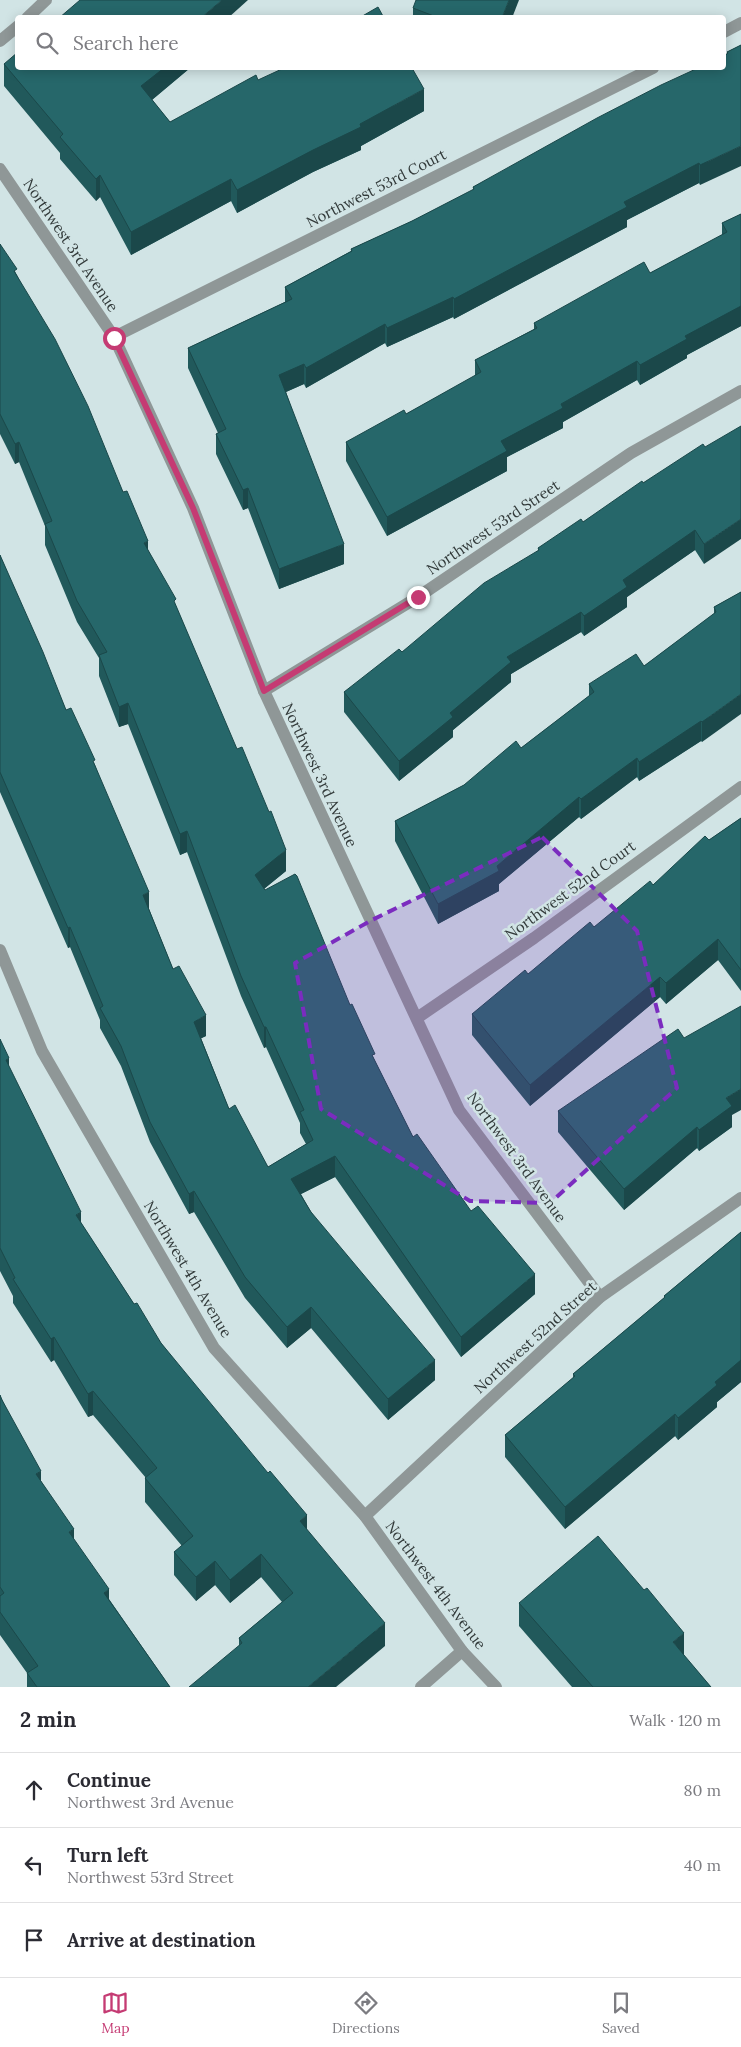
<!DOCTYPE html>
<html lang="en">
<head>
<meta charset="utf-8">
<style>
	:root { --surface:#fff; --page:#f7f7f7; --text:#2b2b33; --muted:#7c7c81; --line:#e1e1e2; --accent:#c53b73 }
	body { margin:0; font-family:Lora,serif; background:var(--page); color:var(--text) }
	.stop { position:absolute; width:15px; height:15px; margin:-11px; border:4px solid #c53b73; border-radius:50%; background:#fff }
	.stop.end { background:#c53b73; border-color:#fff; box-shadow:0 1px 5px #0008 }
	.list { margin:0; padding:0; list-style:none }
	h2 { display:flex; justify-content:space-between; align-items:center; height:65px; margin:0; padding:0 20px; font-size:21px }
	h2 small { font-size:16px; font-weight:400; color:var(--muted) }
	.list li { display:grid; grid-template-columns:32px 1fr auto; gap:15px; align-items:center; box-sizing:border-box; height:75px; padding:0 20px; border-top:1px solid var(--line) }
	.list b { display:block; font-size:19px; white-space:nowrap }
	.list p { margin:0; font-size:16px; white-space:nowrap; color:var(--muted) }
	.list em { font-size:16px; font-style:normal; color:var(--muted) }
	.icon { flex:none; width:28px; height:28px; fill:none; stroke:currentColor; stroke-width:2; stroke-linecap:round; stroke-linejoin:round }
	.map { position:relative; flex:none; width:741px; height:1687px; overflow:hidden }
	.search { position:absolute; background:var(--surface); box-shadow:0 2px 12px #0003; left:15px; right:15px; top:15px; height:55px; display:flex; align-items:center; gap:12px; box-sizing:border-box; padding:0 18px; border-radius:5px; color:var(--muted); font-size:19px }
	.sheet { height:290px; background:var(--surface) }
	nav { display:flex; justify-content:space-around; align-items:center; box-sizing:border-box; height:70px; border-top:1px solid var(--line); background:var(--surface); font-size:14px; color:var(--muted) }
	nav a { display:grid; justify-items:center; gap:2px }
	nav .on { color:var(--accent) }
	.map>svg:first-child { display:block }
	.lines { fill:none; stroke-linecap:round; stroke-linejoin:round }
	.minor { stroke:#8f9797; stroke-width:12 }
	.wall { fill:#21595b }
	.shaded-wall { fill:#1b484a }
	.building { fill:#26676a; stroke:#1b484a }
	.route { stroke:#c53b73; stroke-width:6 }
	.marked { fill:#7b2cbf; fill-opacity:0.2; stroke:#7b2cbf; stroke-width:4; stroke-dasharray:10 6; stroke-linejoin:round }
	.labels { text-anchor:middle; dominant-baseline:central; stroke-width:5; stroke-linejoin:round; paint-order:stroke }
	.street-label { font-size:15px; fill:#323a3a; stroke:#d1e4e5 }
</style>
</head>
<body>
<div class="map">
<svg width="741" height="1687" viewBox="0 0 741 1687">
	<rect width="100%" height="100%" fill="#d1e4e5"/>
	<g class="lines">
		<g class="minor">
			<polyline points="27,18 46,0"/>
			<polyline points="724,32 741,23"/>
			<polyline points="0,41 18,26"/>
			<polyline points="0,169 114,337 193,508 264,691 459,1110 600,1297"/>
			<polyline points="114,337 653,68"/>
			<polyline points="264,691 418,597 631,453 741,391"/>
			<polyline points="0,950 42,1051 214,1348 365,1516 462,1651 496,1687"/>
			<polyline points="417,1018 534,938 741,787"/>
			<polyline points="365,1516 600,1297 741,1198"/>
			<polyline points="421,1687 462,1651"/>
		</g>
	</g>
	<g class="wall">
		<polygon points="413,8 512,18 413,18"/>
		<polygon points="741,45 700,185 699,183 627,220 627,227 454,319 453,317 387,347 385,343 306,388 304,384 286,392 344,564 279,589 248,508 243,510 216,454 216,434 218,433 188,368 188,348 285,302 285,287 351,251 351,249 412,221 473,190 473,187 727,54 727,52"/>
		<polygon points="4,64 190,68 152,100 170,122 258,80 424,111 361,146 361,150 313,172 237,213 231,201 131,255 100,197 96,201 60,159 60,153 4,86"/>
		<polygon points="741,214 741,326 687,355 687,358 640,385 637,380 563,422 563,428 507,457 507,471 387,536 346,461 346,442 406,414 475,376 475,360 534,329 534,323 650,273 722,235 722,223"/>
		<polygon points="0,244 17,275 123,492 148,550 176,606 286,871 264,889 350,1005 375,1061 413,1137 535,1294 461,1357 335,1177 301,1194 311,1212 435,1380 388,1420 311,1328 287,1348 245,1298 194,1212 189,1214 150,1142 121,1066 100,1028 100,1020 70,947 68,948 0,792 0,555 66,710 95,765 149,909 173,969 206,1036 201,1038 229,1109 268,1167 306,1144 300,1133 300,1123 266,1047 264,1048 241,996 187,852 180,855 128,724 119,727 99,676 99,658 77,622 45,545 45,526 19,462 15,464 0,434"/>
		<polygon points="705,447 704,564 695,550 627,597 627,607 584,636 581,632 511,674 511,682 453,730 453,737 399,781 344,712 344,692 402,652 538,551 538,548 583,522 643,483"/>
		<polygon points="741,592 702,742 701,741 639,781 637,777 581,819 579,817 499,884 499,891 438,924 395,841 395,821 464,785 521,748 589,696 589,684 644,666 714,614 714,607"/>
		<polygon points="741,818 741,991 718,960 666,1004 660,997 530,1106 472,1035 472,1014 653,885 709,840"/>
		<polygon points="684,1038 732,1115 732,1127 699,1151 697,1148 624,1210 558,1132 558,1111"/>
		<polygon points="0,1039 9,1067 81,1223 134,1304 161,1343 307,1530 385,1646 239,1646 239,1638 282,1602 261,1577 230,1603 215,1585 196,1601 174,1575 174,1552 182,1546 145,1502 145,1478 146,1478 93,1415 88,1417 54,1360 51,1362 13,1303 13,1296 0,1271"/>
		<polygon points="741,1232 741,1382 717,1402 717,1407 678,1440 675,1436 565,1529 505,1457 505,1435 573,1378 573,1374 664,1298 664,1296"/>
		<polygon points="0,1395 41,1481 74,1540 109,1599 170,1687 27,1687 27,1673 0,1635"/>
		<polygon points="519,1603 684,1656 711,1687 572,1687 519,1626"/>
	</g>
	<g class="shaded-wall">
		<polygon points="222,0 248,0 228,18 201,18"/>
		<polygon points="509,0 519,0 512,18 502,18"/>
		<polygon points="164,68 190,68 141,109 141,86"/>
		<polygon points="424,89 424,111 361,146 361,150 313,172 237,213 237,190 360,124"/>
		<polygon points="741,146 741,166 700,185 700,165"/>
		<polygon points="699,163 699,183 627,220 627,227 454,319 454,299 624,202"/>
		<polygon points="100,175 100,197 96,201 96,179"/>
		<polygon points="231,179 231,201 131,255 131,232"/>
		<polygon points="453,297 453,317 387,347 387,328"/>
		<polygon points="741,306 741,326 687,355 687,358 640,385 640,365 685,336"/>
		<polygon points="385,324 385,343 306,388 306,368"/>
		<polygon points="637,361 637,380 563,422 563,428 507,457 507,471 387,536 387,517 501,441 561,404"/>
		<polygon points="304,364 304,384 279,395 279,375"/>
		<polygon points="19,442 19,462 15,464 15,444"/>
		<polygon points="248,488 248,508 243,510 243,490"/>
		<polygon points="741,519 741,539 704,564 704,544"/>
		<polygon points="695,530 695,550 627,597 627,607 584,636 584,616 623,580"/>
		<polygon points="148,541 148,562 144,543"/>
		<polygon points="344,544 344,564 279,589 279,569"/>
		<polygon points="581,612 581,632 511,674 511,682 453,730 453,737 399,781 399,761 450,713 507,657"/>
		<polygon points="741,694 741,714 702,742 702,722"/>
		<polygon points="128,703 128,724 119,727 119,707"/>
		<polygon points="701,721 701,741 639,781 639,762"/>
		<polygon points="637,758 637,777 581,819 581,799"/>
		<polygon points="579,797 579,817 499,884 499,891 438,924 438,904 497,866"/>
		<polygon points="187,831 187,852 180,855 180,834"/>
		<polygon points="286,850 286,871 255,896 255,875"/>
		<polygon points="149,892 149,913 143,895"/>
		<polygon points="70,927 70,947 68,948 68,928"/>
		<polygon points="718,939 718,960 666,1004 666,983"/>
		<polygon points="660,977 660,997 530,1106 530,1085"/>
		<polygon points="206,1015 206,1036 194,1042 194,1022"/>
		<polygon points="264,1027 266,1027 266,1047 264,1048"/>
		<polygon points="9,1058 9,1081 6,1060"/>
		<polygon points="741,1089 741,1110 732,1115 732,1127 699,1151 699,1130 726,1098"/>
		<polygon points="697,1127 697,1148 624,1210 624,1189"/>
		<polygon points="335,1156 335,1177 291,1199 291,1179"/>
		<polygon points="194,1191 194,1212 189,1214 189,1194"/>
		<polygon points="81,1212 81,1235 76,1215"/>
		<polygon points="535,1274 535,1294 461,1357 461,1337"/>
		<polygon points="311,1307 311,1328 287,1348 287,1327"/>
		<polygon points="54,1337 54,1360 51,1362 51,1339"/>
		<polygon points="435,1360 435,1380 388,1420 388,1399"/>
		<polygon points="741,1360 741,1382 717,1402 717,1407 678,1440 678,1418 715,1382"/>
		<polygon points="93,1391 93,1415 88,1417 88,1394"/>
		<polygon points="675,1414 675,1436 565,1529 565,1507"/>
		<polygon points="41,1471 41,1494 36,1474"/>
		<polygon points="307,1515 307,1538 300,1521"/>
		<polygon points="74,1529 74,1552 69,1532"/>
		<polygon points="261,1554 261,1577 230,1603 230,1580"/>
		<polygon points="215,1561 215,1585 196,1601 196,1577"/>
		<polygon points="109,1589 109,1613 104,1593"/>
		<polygon points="385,1623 385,1646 336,1687 308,1687"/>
		<polygon points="684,1633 684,1656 673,1642"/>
	</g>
	<g class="building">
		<polygon points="80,0 222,0 201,18 59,18"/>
		<polygon points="416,0 509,0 502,18 439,18 413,8"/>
		<polygon points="378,7 384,18 359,18"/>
		<polygon points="741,45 741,146 700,165 699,163 624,202 627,207 454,299 453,297 387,328 385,324 306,368 304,364 279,375 344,544 279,569 248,488 243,490 216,434 226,429 188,348 292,299 285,287 352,251 351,249 412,221 474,189 473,187 597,118 661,85 698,68 724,68 724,56 728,53 727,52"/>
		<polygon points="18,52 18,68 164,68 141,86 170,122 256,75 258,80 284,68 412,68 424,89 360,124 361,127 313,150 237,190 231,179 131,232 100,175 96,179 60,137 63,134 4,64"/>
		<polygon points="741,214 741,306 685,336 687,339 640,365 637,361 561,404 563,408 501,441 507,451 387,517 346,442 404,410 406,414 481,372 475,360 537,328 534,323 644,262 650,273 727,232 722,223"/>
		<polygon points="0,244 17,269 14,271 55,339 88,406 123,492 127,491 148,541 144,543 176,599 174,601 237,749 242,747 269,812 271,811 286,850 255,875 265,890 295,874 297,876 350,1005 352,1004 375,1054 372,1055 413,1137 417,1134 471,1211 478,1206 535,1274 461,1337 335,1156 291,1179 311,1212 435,1360 388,1399 311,1307 287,1327 245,1277 194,1191 189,1194 150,1122 121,1046 100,1008 103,1006 70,927 68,928 0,772 0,555 43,652 66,710 71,708 95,760 93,761 149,892 143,895 173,969 179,966 206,1015 194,1022 229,1109 235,1105 268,1167 313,1140 300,1112 304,1110 266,1027 264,1027 241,976 187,831 180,834 128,703 119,707 99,655 107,652 77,601 45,524 52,521 19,442 15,444 0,414"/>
		<polygon points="741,426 741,519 704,544 695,530 623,580 627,587 584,616 581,612 507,657 511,662 450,713 453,717 399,761 344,692 399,649 402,652 484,583 539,550 538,548 581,519 583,522 642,481 643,483 703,444 705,447"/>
		<polygon points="741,592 741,694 702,722 701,721 639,762 637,758 581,799 579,797 497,866 499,871 438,904 395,821 464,785 516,741 521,748 594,692 589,684 636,654 644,666 716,612 714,607"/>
		<polygon points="741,818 741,970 718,939 666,983 660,977 530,1085 472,1014 525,970 528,974 590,922 594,927 650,881 653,885 705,836 709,840"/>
		<polygon points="741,1006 741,1089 726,1098 732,1106 699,1130 697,1127 624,1189 558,1111 678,1029 684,1038"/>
		<polygon points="0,1039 9,1058 6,1060 81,1212 76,1215 134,1304 137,1303 161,1343 268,1473 270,1471 307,1515 300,1521 385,1623 308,1687 189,1687 242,1643 239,1638 293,1593 261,1554 230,1580 215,1561 196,1577 174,1552 193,1536 145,1478 157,1468 93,1391 88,1394 54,1337 51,1339 13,1279 15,1278 0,1248"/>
		<polygon points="741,1232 741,1360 715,1382 717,1385 678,1418 675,1414 565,1507 505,1435 575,1376 573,1374 665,1297 664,1296"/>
		<polygon points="0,1395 2,1400 41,1471 36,1474 74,1529 69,1532 109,1589 104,1593 170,1687 37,1687 27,1673 38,1666 0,1612 0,1596 4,1593 0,1587"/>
		<polygon points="598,1536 644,1590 647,1588 684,1633 673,1642 711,1687 593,1687 519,1603"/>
	</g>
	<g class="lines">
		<polyline class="route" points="114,338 193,508 264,691 418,597"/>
	</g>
	<path class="marked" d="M 542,837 L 637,931 L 677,1088 L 550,1203 L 470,1201 L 321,1109 L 295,963 L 372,920 Z"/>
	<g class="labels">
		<g class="street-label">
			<text transform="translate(376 188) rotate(-27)">Northwest 53rd Court</text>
			<text transform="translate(71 245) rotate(56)">Northwest 3rd Avenue</text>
			<text transform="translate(493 527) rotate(-34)">Northwest 53rd Street</text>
			<text transform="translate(320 775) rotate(65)">Northwest 3rd Avenue</text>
			<text transform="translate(570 890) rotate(-36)">Northwest 52nd Court</text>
			<text transform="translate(517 1157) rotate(54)">Northwest 3rd Avenue</text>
			<text transform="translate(188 1269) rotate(59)">Northwest 4th Avenue</text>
			<text transform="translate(535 1337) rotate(-42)">Northwest 52nd Street</text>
			<text transform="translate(436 1585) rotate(53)">Northwest 4th Avenue</text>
		</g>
	</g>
</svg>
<div class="stop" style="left:114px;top:338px"></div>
<div class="stop end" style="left:418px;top:597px"></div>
<div class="search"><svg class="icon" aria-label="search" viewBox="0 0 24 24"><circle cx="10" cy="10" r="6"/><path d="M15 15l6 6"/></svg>Search here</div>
</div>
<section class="sheet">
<h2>2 min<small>Walk · 120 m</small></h2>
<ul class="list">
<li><svg class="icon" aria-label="ahead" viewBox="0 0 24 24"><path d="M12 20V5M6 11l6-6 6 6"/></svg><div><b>Continue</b><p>Northwest 3rd Avenue</p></div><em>80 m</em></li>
<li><svg class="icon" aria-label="left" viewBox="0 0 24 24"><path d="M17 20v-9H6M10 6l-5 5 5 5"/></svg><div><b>Turn left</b><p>Northwest 53rd Street</p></div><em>40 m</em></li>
<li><svg class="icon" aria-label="arrive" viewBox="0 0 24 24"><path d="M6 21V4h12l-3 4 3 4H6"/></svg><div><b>Arrive at destination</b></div></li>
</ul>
</section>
<nav>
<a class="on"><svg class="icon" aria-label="map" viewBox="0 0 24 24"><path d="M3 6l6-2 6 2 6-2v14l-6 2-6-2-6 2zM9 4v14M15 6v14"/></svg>Map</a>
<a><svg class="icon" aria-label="directions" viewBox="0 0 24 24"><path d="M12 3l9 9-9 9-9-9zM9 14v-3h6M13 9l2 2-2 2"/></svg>Directions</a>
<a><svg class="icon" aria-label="saved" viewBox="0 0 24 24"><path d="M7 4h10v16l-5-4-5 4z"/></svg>Saved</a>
</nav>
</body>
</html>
